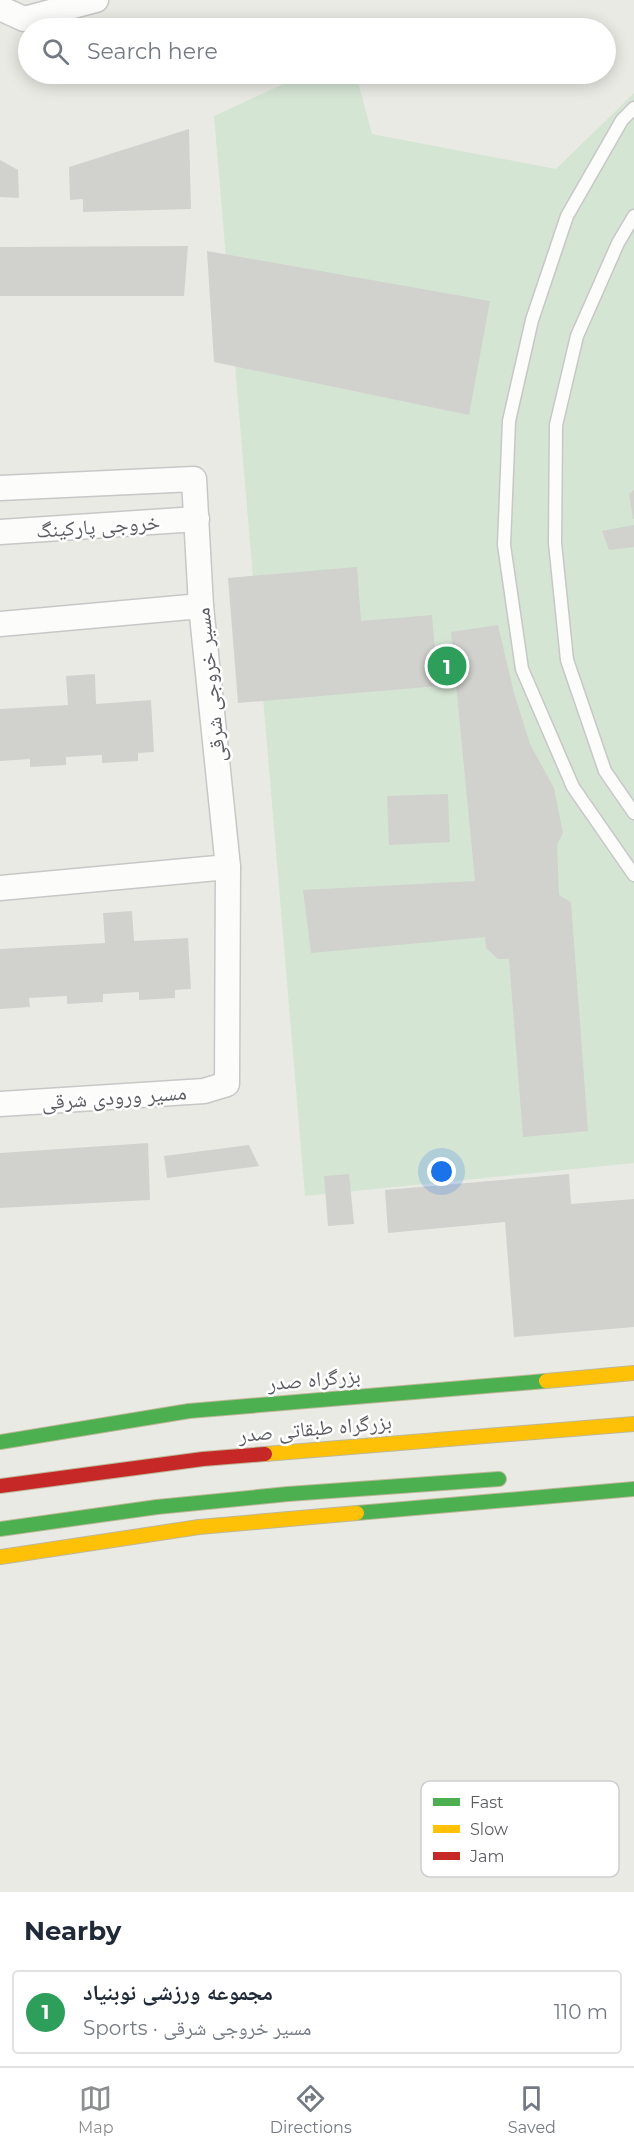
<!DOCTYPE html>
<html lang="en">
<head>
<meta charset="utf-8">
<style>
	:root { --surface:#fff; --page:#f2f2f3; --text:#1f2937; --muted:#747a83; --line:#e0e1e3; --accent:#8d8e90 }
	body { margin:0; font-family:Montserrat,"Noto Naskh Arabic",sans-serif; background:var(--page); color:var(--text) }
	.you { position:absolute; left:442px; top:1172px; width:21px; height:21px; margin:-15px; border:4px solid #fff; border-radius:50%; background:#1a73e8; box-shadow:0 0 0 9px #1a73e833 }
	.badge { display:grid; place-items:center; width:39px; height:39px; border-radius:50%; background:var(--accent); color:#fff; font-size:20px; font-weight:700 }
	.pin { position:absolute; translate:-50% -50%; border:3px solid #fff; box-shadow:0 2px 6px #0006 }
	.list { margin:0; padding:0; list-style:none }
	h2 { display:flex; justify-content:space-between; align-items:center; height:78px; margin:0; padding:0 24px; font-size:26px }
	h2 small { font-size:20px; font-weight:400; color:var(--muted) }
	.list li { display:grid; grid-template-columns:39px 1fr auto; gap:18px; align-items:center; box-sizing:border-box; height:84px; margin:0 12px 12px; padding:0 12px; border:2px solid var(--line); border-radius:6px }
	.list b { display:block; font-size:22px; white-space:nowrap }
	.list p { margin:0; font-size:20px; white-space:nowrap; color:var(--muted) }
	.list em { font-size:20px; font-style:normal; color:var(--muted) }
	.icon { flex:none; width:33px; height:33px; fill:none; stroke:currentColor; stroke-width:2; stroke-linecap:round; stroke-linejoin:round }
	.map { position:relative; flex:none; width:634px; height:1892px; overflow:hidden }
	.search { position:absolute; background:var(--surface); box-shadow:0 3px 15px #0003; left:18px; right:18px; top:18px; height:66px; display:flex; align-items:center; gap:15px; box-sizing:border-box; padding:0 21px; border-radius:33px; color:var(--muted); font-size:22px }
	.sheet { height:174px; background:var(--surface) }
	nav { display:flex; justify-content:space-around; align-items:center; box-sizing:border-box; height:84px; border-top:2px solid var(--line); background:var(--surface); font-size:16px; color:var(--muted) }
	nav a { display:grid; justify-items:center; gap:3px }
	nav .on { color:var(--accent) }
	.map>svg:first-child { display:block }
	.green { fill:#d5e5d4 }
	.building { fill:#d1d1ce }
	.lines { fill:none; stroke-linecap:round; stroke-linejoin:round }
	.lane-casing { stroke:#c7c7c7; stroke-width:15 }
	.street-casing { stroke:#c7c7c7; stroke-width:27 }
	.fast-casing { stroke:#bdb797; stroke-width:16 }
	.slow-casing { stroke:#bdb797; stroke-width:16 }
	.jam-casing { stroke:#bdb797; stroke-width:16 }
	.lane { stroke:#fcfcfb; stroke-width:12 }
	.street { stroke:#fcfcfb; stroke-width:24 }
	.fast { stroke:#4caf50; stroke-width:14 }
	.slow { stroke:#ffc107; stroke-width:14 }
	.jam { stroke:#c62828; stroke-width:14 }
	.labels { text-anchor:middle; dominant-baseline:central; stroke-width:5; stroke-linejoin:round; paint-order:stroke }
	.street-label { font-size:21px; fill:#5b5d62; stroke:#fff }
	.key { fill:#fff; stroke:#ceced0; stroke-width:1.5 }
	.key-label { font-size:16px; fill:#5b5d62 }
</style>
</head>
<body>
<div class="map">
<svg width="634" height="1892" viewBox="0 0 634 1892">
	<rect width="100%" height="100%" fill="#eaeae5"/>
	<polygon class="green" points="305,74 356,74 372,134 556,169 634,93 634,1163 305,1196 214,116"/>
	<g class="building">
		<polygon points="189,129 191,209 83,212 83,199 70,200 69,167"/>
		<polygon points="0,160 18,170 19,198 0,197"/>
		<polygon points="188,246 184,296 0,296 0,247"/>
		<polygon points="207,251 490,301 469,415 214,362"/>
		<polygon points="634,490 634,519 633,519 629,494"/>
		<polygon points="634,525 634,547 609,550 602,531"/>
		<polygon points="357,567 361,621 432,615 438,686 238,703 228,578"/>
		<polygon points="498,625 514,693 530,744 554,788 563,833 557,845 559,895 571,902 588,1131 523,1137 509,959 498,959 486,948 485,937 311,953 303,890 475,881 451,632"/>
		<polygon points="95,674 96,704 151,700 154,752 138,753 138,761 102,763 102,755 66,757 66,765 30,767 30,759 0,761 0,709 68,705 66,676"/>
		<polygon points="448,794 450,842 389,845 387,796"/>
		<polygon points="132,911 134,941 188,938 191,989 175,990 175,998 139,1000 139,992 103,994 103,1002 67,1004 67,996 29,998 30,1007 0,1009 0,949 105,943 103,913"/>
		<polygon points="148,1143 150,1200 0,1208 0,1153"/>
		<polygon points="249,1145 259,1166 167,1178 164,1156"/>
		<polygon points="349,1174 354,1224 328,1226 324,1176"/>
		<polygon points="569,1174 571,1204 634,1199 634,1327 514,1337 505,1222 388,1233 385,1190"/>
	</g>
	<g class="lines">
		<g class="lane-casing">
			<g id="lane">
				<polyline points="634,108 622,120 567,216 532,320 509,421 504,545 522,669 573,787 634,875"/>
				<polyline points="634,216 618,243 577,336 556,425 555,543 567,660 605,771 634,813"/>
			</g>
		</g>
		<g class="street-casing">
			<g id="street">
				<polyline points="0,8 24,19 96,0"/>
				<polyline points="0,488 194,479 201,606 228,867 227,1084 204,1091 0,1104"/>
				<polyline points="0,532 197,519"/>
				<polyline points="0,624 201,606"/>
				<polyline points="0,888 228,867"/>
			</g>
		</g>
		<g class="fast-casing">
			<g id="fast">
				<polyline points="0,1442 189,1411 546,1381"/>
				<polyline points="357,1513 634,1489"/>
				<polyline points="0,1529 157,1507 288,1494 499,1479"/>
			</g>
		</g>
		<g class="slow-casing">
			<g id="slow">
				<polyline points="546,1381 634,1373"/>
				<polyline points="265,1454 634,1424"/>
				<polyline points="0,1557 199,1527 357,1513"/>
			</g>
		</g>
		<g class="jam-casing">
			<polyline id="jam" points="0,1486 203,1459 265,1454"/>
		</g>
		<use href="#lane" class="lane"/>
		<use href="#street" class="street"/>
		<use href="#fast" class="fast"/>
		<use href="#slow" class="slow"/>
		<use href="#jam" class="jam"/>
	</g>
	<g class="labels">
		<g class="street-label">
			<text transform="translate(98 526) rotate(-4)">خروجی پارکینگ</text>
			<text transform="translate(210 685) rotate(-96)">مسیر خروجی شرقی</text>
			<text transform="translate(114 1097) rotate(-4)">مسیر ورودی شرقی</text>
			<text transform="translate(314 1379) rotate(-5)">بزرگراه صدر</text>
			<text transform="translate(315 1428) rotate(-5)">بزرگراه طبقاتی صدر</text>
		</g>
	</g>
	<rect x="421" y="1781" width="198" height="96" rx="9" class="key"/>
	<rect x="433" y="1798" width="27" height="8" fill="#4caf50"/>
	<rect x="433" y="1825" width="27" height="8" fill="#ffc107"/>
	<rect x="433" y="1852" width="27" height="8" fill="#c62828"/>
	<g class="key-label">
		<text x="470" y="1808">Fast</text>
		<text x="470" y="1835">Slow</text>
		<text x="470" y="1862">Jam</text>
	</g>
</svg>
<div class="you"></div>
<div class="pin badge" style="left:447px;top:666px;background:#2e9e5b">1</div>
<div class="search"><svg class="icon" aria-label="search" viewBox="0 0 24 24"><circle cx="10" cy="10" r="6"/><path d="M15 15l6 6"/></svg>Search here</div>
</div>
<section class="sheet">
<h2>Nearby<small></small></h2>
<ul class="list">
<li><span class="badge" style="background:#2e9e5b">1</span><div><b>مجموعه ورزشی نوبنیاد</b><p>Sports · مسیر خروجی شرقی</p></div><em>110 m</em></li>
</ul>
</section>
<nav>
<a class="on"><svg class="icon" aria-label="map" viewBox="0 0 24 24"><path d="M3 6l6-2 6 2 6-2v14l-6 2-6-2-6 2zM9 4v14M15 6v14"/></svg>Map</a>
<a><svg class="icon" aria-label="directions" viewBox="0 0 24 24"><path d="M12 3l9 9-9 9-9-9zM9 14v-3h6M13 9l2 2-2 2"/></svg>Directions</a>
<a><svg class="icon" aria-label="saved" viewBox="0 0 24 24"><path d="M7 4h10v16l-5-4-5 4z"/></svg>Saved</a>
</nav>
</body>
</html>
